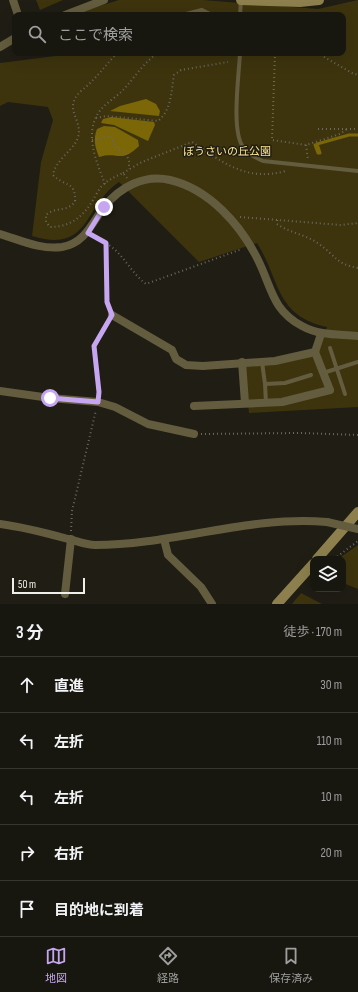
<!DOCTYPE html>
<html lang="ja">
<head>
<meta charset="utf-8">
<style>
	:root { --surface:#17160f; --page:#201f18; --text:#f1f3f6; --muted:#9e9f9e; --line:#36352f; --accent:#c6a6f0 }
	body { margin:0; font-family:"Sofia Sans Condensed","Noto Sans JP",sans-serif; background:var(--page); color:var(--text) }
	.controls { position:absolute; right:12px; bottom:12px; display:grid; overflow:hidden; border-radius:8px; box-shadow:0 4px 16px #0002 }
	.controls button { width:36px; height:36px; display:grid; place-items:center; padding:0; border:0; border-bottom:1px solid var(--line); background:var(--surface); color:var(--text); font:20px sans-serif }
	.scale { position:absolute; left:12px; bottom:10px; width:73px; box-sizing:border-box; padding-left:4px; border:2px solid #f0eee8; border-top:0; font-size:11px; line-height:14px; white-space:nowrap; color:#f0eee8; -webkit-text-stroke:3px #1f1d14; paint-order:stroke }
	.stop { position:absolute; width:12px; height:12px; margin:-9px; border:3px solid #c6a6f0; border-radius:50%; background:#fff }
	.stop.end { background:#c6a6f0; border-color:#fff; box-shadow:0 1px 4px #0008 }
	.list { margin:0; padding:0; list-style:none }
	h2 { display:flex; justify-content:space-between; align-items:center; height:52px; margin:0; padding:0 16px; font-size:17px }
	h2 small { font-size:13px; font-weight:400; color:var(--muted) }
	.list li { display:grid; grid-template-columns:26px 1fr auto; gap:12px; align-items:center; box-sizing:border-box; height:56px; padding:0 16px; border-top:1px solid var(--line) }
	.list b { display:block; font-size:15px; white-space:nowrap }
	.list em { font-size:13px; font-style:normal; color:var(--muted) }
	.icon { flex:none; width:22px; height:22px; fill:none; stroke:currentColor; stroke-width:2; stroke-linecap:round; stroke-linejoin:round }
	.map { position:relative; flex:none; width:358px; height:604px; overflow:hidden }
	.search { position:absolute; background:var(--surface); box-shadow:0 4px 16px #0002; left:12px; right:12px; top:12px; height:44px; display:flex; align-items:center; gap:10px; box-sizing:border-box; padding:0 14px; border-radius:8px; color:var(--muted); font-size:15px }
	.sheet { height:332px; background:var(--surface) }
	nav { display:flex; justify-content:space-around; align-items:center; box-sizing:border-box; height:56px; border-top:1px solid var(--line); background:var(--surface); font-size:11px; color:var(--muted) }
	nav a { display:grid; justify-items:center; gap:2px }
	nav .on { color:var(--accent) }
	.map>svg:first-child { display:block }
	.green { fill:#3d340e }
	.water { fill:#7b6608 }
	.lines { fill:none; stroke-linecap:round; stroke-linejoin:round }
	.stream { stroke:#7b6608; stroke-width:3 }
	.path { stroke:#6a6860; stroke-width:2; stroke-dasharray:1 3; stroke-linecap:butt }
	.lane { stroke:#645c3e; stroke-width:4 }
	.street { stroke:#645c3e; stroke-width:8 }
	.secondary { stroke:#8d804e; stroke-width:10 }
	.street-bridge { stroke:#645c3e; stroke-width:8 }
	.route { stroke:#c6a6f0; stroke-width:5 }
	.labels { text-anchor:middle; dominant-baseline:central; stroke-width:3; stroke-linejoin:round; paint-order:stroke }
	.park-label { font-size:11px; fill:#fbe491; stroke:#1f1d14 }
</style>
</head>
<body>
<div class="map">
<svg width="358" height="604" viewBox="0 0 358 604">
	<rect width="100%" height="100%" fill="#1f1d14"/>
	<g class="green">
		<polygon points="36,0 63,0 40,10"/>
		<path d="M 119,0 L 202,0 L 318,9 L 358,0 L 358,407 L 249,413 L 244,365 L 319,350 L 327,327 C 275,316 280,279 257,243 L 199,262 L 119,182 C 83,206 91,254 32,236 L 41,162 L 53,120 L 48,107 L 8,102 L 0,106 L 0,63 L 79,53 L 343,53 L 343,15 L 80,15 L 80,12 Z"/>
		<polygon points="358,545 358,589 343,583 343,559 338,559"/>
		<polygon points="301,593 322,604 292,604"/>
	</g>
	<g class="water">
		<polygon points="146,99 156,104 160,111 159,116 110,111 120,106"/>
		<polygon points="111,117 154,122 155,125 148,141 114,125 101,123 103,119"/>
		<path d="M 104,126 L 115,127 L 138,140 L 139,146 C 121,164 118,151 99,157 C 95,147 93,139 97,129 Z"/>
	</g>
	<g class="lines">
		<polyline class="stream" points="315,145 318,153 320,153 317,144 349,135 358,135"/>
		<g class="path">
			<path d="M 117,53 C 105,66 95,80 81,91 C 78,94 75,97 74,101 C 69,114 84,124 77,140 C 71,152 55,161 53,175 C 64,187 76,180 75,202 C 65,213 56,206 46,215 L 46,222 L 50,227 C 70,227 83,217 93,200 C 96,195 99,188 104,184 C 110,179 116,176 123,173 L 127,178"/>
			<polyline points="275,53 272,140 306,145 340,134 347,129"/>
			<polyline points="317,53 352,73 358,75"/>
			<path d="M 96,118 L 106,116 L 158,121 C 172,109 171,92 174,75 L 181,70 L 228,62"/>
			<polyline points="318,129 358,129"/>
			<polyline points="92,140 111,136 117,149 126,153 129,161 129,169"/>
			<polyline points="306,145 308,160"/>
			<path d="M 123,173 L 142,162 L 192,142 C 223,162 245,182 286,171"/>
			<path d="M 105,184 C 97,163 85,137 97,115 C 103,104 116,98 124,89 C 135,77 144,62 158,53"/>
			<polyline points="240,217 341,225 358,223"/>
			<path d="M 277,220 L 277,224 C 290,233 307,235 319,244 C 336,256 336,264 358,268"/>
			<polyline points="94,236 106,243 107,301 109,308"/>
			<path d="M 106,243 C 124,254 130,272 146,284 L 242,249"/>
			<polyline points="99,394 94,346 108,323"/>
			<polyline points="201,434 301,433 358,435"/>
			<polyline points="71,531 72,511 96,410"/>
			<polyline points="334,559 358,541"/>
		</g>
		<g class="lane">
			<polyline points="182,15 202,10 212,15 224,15"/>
			<polyline points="240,15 241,0"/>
			<path d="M 240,53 C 239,75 231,131 243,147 C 248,154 256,158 263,161 L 358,171"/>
			<polyline points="330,348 345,394"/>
			<polyline points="262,362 265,384 285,383 311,375"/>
			<polyline points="323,373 358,362"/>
			<polyline points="265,384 266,403"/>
		</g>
		<g class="street">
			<polyline points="13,0 18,15"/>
			<polyline points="65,15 104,0"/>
			<polyline points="0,47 15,38"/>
			<path d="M 0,234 C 20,240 41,250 62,247 C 85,243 92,223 104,207 C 120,187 144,174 170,180 C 209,189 241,225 258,260 C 272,288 272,310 302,326 C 320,336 338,334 358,336"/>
			<polyline points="112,315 172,350 176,359 186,365 203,366 275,361 315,352 321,334"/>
			<polyline points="242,362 245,403"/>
			<polyline points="0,391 50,398 98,402 115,407 148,424 194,434"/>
			<polyline points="194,406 282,402 330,390 315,352"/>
			<path d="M 0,524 C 23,527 46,533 68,539 C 77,541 86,545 95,545 C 172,545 251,515 327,522"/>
			<polyline points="164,539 168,555 201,587 212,604"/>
			<polyline points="65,594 71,539"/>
		</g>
		<g class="secondary">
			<polyline points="241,0 300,2 319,0"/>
			<polyline points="317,559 358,512"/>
			<polyline points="277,604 313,564"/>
		</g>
		<polyline class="street-bridge" points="327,522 358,529"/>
	</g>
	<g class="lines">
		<polyline class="route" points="50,398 98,402 99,392 94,346 112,315 107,302 106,243 88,233 104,207"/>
	</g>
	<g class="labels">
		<g class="park-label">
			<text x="227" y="151">ぼうさいの丘公園</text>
		</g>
	</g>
</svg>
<div class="controls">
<button><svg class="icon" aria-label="layers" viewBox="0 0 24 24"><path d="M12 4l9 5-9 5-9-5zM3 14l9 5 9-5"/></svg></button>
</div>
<div class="scale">50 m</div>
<div class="stop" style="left:50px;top:398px"></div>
<div class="stop end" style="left:104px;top:207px"></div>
<div class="search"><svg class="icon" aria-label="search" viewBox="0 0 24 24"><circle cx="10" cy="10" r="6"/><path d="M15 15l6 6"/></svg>ここで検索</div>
</div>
<section class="sheet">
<h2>3 分<small>徒歩 · 170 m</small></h2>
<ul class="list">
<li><svg class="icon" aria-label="ahead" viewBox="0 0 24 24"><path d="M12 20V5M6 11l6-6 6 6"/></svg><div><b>直進</b></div><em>30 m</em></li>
<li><svg class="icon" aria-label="left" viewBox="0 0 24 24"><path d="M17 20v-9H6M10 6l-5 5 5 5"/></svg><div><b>左折</b></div><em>110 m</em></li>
<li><svg class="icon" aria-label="left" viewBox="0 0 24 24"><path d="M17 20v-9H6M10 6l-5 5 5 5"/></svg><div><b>左折</b></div><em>10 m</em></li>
<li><svg class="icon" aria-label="right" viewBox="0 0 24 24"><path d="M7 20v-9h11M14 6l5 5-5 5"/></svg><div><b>右折</b></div><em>20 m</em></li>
<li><svg class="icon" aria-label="arrive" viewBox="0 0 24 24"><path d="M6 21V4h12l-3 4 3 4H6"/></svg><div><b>目的地に到着</b></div></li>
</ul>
</section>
<nav>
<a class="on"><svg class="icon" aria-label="map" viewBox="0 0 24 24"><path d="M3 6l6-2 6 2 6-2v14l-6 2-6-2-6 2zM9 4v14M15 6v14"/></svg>地図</a>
<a><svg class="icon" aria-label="directions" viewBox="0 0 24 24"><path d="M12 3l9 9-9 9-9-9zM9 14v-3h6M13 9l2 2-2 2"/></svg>経路</a>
<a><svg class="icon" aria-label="saved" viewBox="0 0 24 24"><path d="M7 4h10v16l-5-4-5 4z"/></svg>保存済み</a>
</nav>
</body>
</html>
